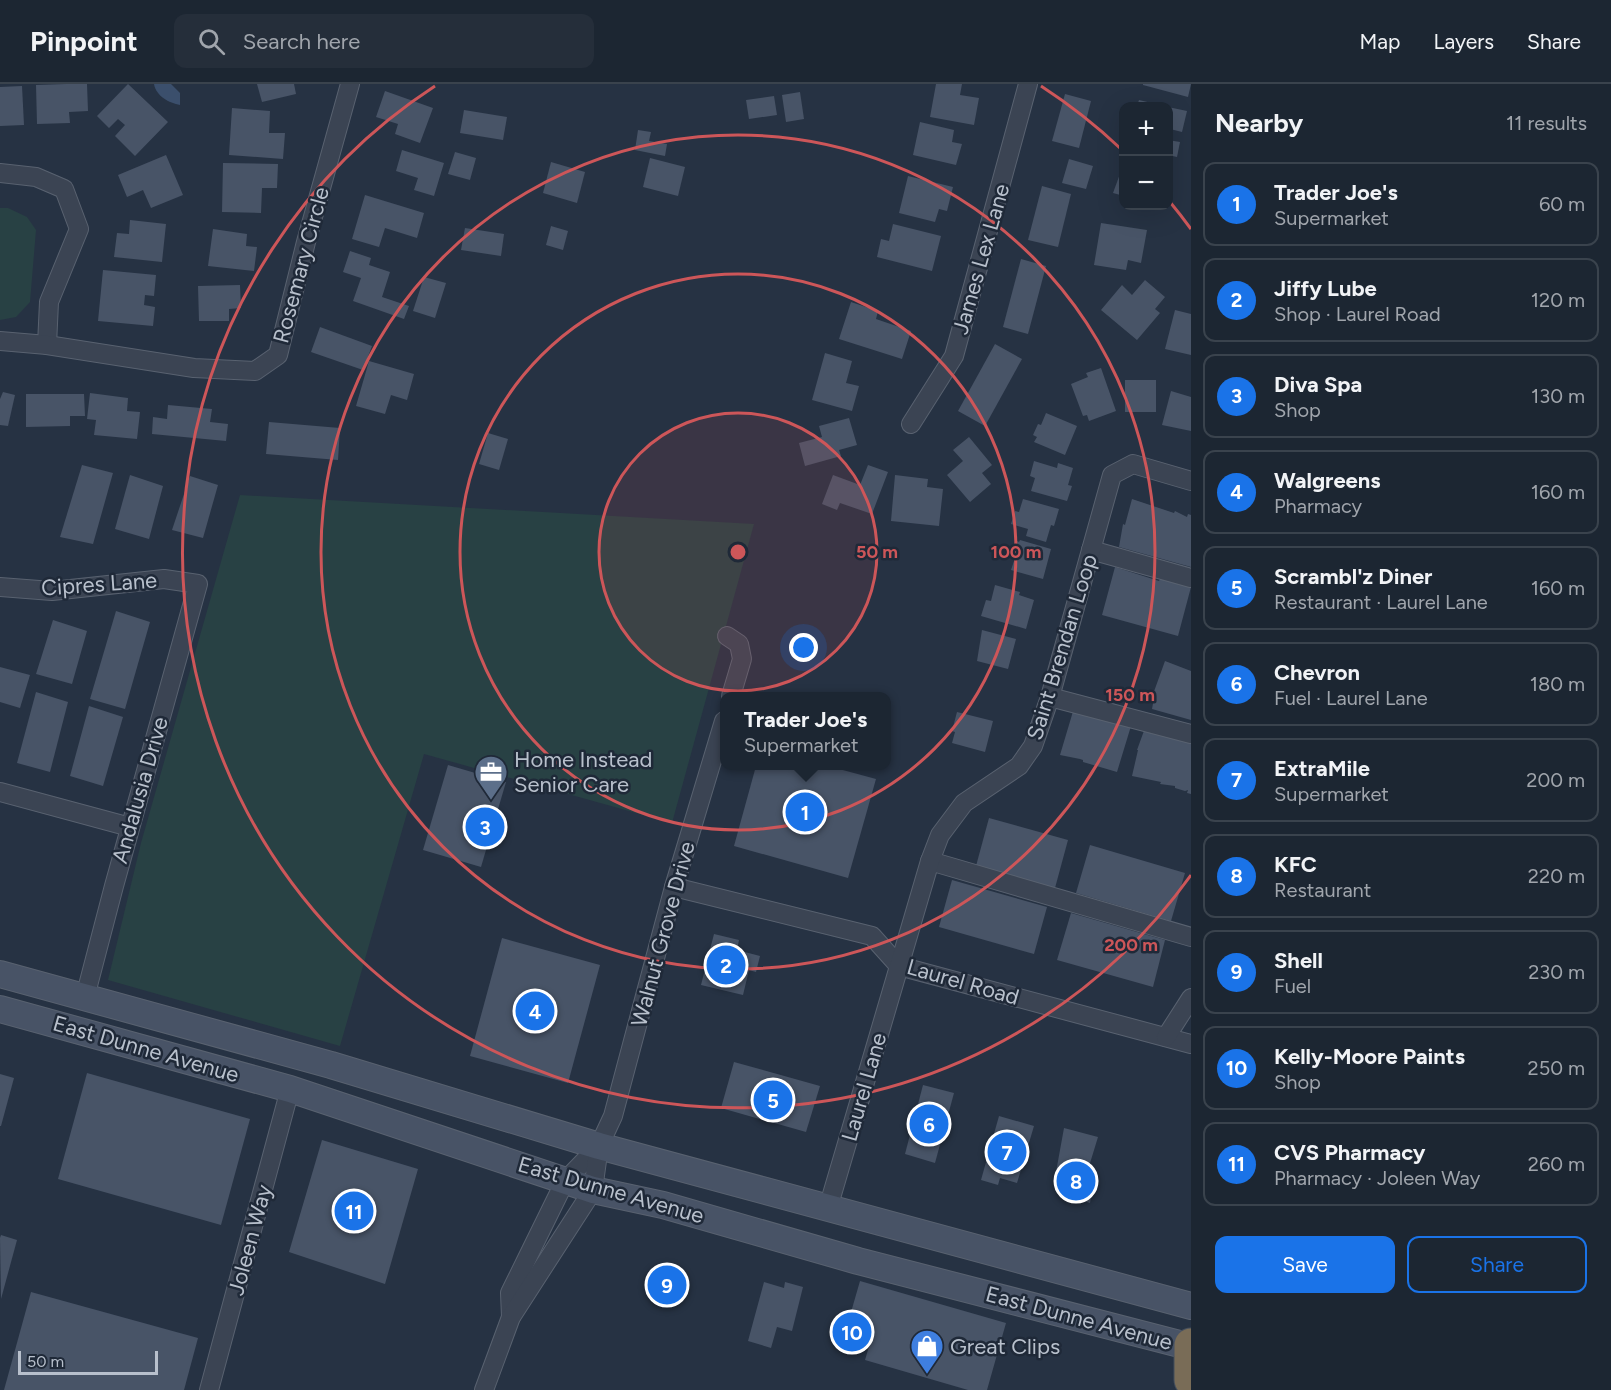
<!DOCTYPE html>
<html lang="en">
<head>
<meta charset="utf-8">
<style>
	:root { --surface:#1c2632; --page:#252e3a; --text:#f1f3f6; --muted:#a0a5ac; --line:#3a434d; --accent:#1a73e8 }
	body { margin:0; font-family:Figtree,sans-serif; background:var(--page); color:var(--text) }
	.controls { position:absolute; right:18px; top:18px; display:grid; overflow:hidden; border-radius:12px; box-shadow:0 6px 24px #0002 }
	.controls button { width:54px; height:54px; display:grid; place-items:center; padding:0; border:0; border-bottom:2px solid var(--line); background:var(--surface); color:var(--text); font:30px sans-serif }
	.scale { position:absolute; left:18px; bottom:15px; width:140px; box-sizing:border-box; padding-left:6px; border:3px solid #b8c0cc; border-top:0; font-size:16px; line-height:21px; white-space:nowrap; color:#b8c0cc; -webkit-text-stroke:4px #1f2938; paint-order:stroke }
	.you { position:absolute; left:804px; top:564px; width:21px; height:21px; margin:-15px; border:4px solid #fff; border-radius:50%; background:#1a73e8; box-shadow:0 0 0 9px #1a73e833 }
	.badge { display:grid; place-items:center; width:39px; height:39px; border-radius:50%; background:var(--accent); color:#fff; font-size:20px; font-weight:700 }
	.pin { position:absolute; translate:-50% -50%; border:3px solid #fff; box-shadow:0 2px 6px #0006 }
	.popup { position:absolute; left:720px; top:608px; width:171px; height:78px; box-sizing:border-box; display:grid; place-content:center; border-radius:12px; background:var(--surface); filter:drop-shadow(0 2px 4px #0005); font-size:20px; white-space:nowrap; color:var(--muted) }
	.popup b { font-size:22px; color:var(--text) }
	.popup::after { content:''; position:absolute; left:50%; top:100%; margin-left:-12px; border:12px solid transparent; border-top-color:var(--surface) }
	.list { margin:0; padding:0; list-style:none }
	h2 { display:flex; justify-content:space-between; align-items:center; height:78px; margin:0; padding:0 24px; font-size:26px }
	h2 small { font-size:20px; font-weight:400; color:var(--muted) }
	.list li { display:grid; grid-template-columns:39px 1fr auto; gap:18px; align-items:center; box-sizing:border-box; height:84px; margin:0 12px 12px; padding:0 12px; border:2px solid var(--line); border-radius:12px }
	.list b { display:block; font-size:22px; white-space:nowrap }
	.list p { margin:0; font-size:20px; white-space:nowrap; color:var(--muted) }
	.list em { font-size:20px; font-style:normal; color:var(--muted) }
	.actions { display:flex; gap:12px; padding:18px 24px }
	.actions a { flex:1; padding:14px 0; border:2px solid var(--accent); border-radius:12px; text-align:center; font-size:21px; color:var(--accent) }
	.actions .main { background:var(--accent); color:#fff }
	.icon { flex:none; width:33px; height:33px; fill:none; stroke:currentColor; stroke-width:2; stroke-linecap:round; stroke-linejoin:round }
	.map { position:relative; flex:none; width:1191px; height:1306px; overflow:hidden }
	header { display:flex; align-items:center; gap:36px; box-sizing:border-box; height:84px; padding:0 30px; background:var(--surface); border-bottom:2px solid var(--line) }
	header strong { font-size:28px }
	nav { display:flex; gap:33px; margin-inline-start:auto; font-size:21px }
	.search { width:420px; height:54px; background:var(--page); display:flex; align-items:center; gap:15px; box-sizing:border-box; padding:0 21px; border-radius:12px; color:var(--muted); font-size:22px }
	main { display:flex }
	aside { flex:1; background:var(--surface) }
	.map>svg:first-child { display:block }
	.green { fill:#284144 }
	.water { fill:#3b4f6c }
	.building { fill:#485467 }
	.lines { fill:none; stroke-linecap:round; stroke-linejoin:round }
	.street-casing { stroke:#596270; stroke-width:20 }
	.secondary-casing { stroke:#596270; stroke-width:28 }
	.highway-casing { stroke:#454f5d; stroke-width:35 }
	.street { stroke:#3b4453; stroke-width:18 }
	.secondary { stroke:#485366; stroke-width:26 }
	.highway { stroke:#796c57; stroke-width:33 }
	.ring { fill:none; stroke:#cd5659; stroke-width:3 }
	.labels { text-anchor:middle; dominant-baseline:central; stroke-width:5; stroke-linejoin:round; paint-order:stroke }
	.street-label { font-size:22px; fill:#b8c0cc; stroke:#1f2938 }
	.poi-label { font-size:22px; fill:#b8c0cc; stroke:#1f2938; text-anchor:start }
	.centre { fill:#cd5659; stroke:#1f2938; stroke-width:3 }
	.ring-label { font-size:18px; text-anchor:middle; font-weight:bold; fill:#cd5659; stroke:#1f2938; stroke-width:5; stroke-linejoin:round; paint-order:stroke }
</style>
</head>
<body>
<header>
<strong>Pinpoint</strong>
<div class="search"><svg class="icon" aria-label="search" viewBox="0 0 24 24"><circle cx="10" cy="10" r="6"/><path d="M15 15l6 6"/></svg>Search here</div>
<nav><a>Map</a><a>Layers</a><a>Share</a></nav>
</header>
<main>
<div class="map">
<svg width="1191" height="1306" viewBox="0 0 1191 1306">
	<rect width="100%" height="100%" fill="#263243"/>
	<g class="green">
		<polygon points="0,124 8,124 27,133 36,146 30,218 16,233 0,236"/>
		<polygon points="240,411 754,440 672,739 424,670 340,962 108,896 141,759"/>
	</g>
	<path class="water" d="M 154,0 L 171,0 L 180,9 L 180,21 C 169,19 156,12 154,0 Z"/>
	<g class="building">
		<polygon points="66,0 87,0 88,27 69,28 70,39 37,40 36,1"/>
		<polygon points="128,0 168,38 135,72 115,52 125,41 118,35 109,44 97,32"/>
		<polygon points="257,0 294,0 296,10 262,18"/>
		<polygon points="936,0 962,0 960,11 979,14 974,41 930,33"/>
		<polygon points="1191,0 1188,13 1143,1 1143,0"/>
		<polygon points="22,2 24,41 0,42 0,3"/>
		<polygon points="385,7 433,24 420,59 395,50 398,40 376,33"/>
		<polygon points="800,8 804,35 786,38 782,11"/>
		<polygon points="1065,10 1091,17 1079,64 1052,57"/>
		<polygon points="774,12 777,31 749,35 746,16"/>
		<polygon points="1139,16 1164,22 1137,22"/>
		<polygon points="1168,23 1187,27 1182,48 1170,45 1168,49"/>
		<polygon points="232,24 270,27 269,49 285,49 283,75 229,71"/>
		<polygon points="464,26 507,33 503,56 460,49"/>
		<polygon points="920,38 954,46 952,58 962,60 956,81 913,71"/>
		<polygon points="638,46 651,48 649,57 667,60 665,72 635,66"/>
		<polygon points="1168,56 1180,58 1177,73 1168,71"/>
		<polygon points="402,66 444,79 434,112 414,106 418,94 396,87"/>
		<polygon points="455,68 476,74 470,96 448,90"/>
		<polygon points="166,71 183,111 151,124 143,106 127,113 118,91"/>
		<polygon points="650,74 685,83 678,112 643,103"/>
		<polygon points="1069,75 1093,82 1086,105 1062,99"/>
		<polygon points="551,78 585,88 577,119 543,109"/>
		<polygon points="223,79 278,80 277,104 262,104 261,129 222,128"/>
		<polygon points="1124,79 1124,112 1113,109"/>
		<polygon points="908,92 953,103 947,127 939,125 935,138 899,129"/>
		<polygon points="1042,102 1071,110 1058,163 1028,156"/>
		<polygon points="365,111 424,129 417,154 385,144 379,163 352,155"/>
		<polygon points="130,136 166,140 162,178 114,173 117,149 129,150"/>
		<polygon points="1101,139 1147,146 1141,179 1128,176 1126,186 1094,181"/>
		<polygon points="893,140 941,152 932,187 877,173 881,155 889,157"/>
		<polygon points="551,142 568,147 563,166 546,161"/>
		<polygon points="465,144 504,150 501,172 461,166"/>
		<polygon points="213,145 247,150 246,162 257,163 254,187 208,182"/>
		<polygon points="350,167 371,174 369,181 390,188 382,213 409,222 404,235 353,217 361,194 343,188"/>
		<polygon points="1021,175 1046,182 1028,250 1003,243"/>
		<polygon points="103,186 156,191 154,212 145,211 144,221 155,223 153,242 98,237"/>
		<polygon points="424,193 446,199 435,234 413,227"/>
		<polygon points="1145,196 1165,213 1155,225 1160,229 1137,256 1101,226 1122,201 1132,211"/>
		<polygon points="240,201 241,224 229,225 229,237 199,237 198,202"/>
		<polygon points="851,218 878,227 876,235 911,247 902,275 839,255"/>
		<polygon points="1175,226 1191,230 1191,271 1165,265"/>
		<polygon points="320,243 372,262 363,286 311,268"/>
		<polygon points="995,260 1022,275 985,342 958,327"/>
		<polygon points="825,269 852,277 846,299 859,302 852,327 812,316"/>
		<polygon points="369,277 414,290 407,316 391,311 385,330 356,322"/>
		<polygon points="1101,284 1116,327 1089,337 1087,331 1083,332 1071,300 1088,293 1086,289"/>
		<rect x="1125" y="296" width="31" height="32"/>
		<polygon points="1171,307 1191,313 1191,347 1162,341"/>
		<polygon points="3,308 15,311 8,342 0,341 0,315"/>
		<polygon points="90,309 128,314 127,327 140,328 137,355 94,351 96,336 87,335"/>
		<polygon points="26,310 84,310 85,332 70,332 70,342 26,343"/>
		<polygon points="168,321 212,325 210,338 228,340 226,357 152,350 153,333 167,335"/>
		<polygon points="1046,329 1077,342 1065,371 1034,358 1037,353 1033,351 1038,340 1041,341"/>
		<polygon points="849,334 857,361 839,366 841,372 805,382 799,359 822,353 819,342"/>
		<polygon points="269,338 340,344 338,376 266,370"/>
		<polygon points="488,349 508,355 499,386 479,380"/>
		<polygon points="969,353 992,381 982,389 991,400 970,418 947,391 963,377 953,366"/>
		<polygon points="1034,377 1057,384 1058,379 1073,384 1068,401 1072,402 1067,417 1031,407 1035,394 1030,392"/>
		<polygon points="82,381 113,389 93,460 60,453"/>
		<polygon points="868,381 888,388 872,430 840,419 837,426 822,420 833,391 860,401"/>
		<polygon points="130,391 163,402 149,455 115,445"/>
		<polygon points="895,391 928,395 927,403 943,405 939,442 891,437"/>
		<polygon points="190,392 218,401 203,454 172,446"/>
		<polygon points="1023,415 1059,425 1054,442 1051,441 1046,458 1026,452 1028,445 1011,440 1015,427 1019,428"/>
		<polygon points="1132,415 1174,429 1175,427 1187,433 1188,430 1191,431 1191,483 1119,463 1123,440 1125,441"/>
		<polygon points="1020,456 1051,465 1043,495 1011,486 1015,474 1012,473 1017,457 1019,458"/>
		<polygon points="1115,483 1159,497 1160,495 1191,503 1178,552 1102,531"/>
		<polygon points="995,501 1020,508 1019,511 1034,516 1026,545 981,532 986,516 991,517"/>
		<polygon points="116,527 150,538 125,625 90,615"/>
		<polygon points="53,536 87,547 72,600 36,590"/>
		<polygon points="982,546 1016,555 1008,585 977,577"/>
		<polygon points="1165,577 1191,587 1191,636 1152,625 1154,614 1152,613"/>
		<polygon points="0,583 30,591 20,624 0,618"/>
		<polygon points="36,608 68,618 50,688 17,679"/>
		<polygon points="89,622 123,633 103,702 70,692"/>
		<polygon points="1074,624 1131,642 1117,688 1083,678 1083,676 1080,675 1060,671"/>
		<polygon points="957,628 993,637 985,668 952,659 955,648 952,647"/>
		<polygon points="1145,644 1191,657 1191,710 1187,709 1188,706 1185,707 1175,704 1175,702 1160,700 1161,698 1132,692 1138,666 1137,666"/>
		<polygon points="448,681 506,698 481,783 423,766"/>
		<polygon points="756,682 828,682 876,695 848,794 734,762"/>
		<polygon points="989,734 1068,756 1055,804 976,782"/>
		<polygon points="1090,761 1185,789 1171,837 1076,809"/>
		<polygon points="952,796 1047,823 1034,870 939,843"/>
		<polygon points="1071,829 1165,856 1153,903 1057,876"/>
		<polygon points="714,850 739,856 737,866 760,872 756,888 749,886 743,911 701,901"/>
		<polygon points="502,854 600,881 568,999 470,972"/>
		<polygon points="734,978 820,1002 806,1048 721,1024"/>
		<polygon points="87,989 250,1035 221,1141 58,1095"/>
		<polygon points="0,990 14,994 1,1042 0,1042"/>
		<polygon points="923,1001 954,1009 935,1079 905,1070"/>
		<polygon points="999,1032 1034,1042 1017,1099 1000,1094 998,1101 981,1096"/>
		<polygon points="1064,1044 1098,1053 1087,1089 1095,1091 1090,1119 1060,1109 1055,1104 1054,1099"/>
		<polygon points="322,1056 418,1085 385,1200 289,1168"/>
		<polygon points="1,1151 17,1156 1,1215 0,1154"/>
		<polygon points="860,1197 1006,1239 987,1306 968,1306 865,1276 873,1249 847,1242"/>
		<polygon points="764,1198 784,1204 785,1198 803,1203 792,1247 777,1243 771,1264 748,1257"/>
		<polygon points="31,1208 198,1254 184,1306 4,1306"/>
	</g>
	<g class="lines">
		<g class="street-casing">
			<g id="street">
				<polyline points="0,89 36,93 64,105 79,145 49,218 47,261"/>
				<polyline points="0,257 47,261 194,284 255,287 278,271 306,158 350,0"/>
				<polyline points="911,340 954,272 1028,0"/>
				<polyline points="1091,466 1191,494"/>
				<polyline points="0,503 52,507 164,495 198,500 114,802 85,913"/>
				<polyline points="727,552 739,560 742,575 731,612"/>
				<polyline points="1050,613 1191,650"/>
				<polyline points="0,708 130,743"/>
				<polyline points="930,777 1191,853"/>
				<polyline points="674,803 872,852 899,882 1191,960"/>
				<polyline points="1166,953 1191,914"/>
				<polyline points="828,1124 930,777 940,751 964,719 1019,682 1033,662 1050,613 1112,391 1133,380 1191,397"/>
				<polyline points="511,1233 510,1209 565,1097 599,1062 613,1032 674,803 724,637"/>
				<polyline points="209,1306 290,1005"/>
				<polyline points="484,1306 511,1233 593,1106 599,1062"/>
			</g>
		</g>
		<g class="secondary-casing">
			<g id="secondary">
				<polyline points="0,890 331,981 599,1062 1191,1222"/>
				<polyline points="0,925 290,1005 593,1106 663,1121 858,1177 1191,1263"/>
			</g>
		</g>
		<g class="highway-casing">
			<polyline id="highway" points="1191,1261 1191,1296"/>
		</g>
		<use href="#street" class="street"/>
		<use href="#secondary" class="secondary"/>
		<use href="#highway" class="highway"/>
	</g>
	<circle cx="738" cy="468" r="139" fill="#cd5659" fill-opacity=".12"/>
	<g class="ring">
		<circle cx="738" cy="468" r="139"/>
		<circle cx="738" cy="468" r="278"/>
		<circle cx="738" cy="468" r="417"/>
		<path d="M1191 791A556 556 0 1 1 435 2M1041 2A556 556 0 0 1 1121 65M1170 118A556 556 0 0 1 1191 145"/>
	</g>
	<defs>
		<g id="office-pin" transform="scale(1.725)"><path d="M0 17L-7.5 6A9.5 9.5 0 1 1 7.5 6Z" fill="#5c6f8a" stroke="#1f2938"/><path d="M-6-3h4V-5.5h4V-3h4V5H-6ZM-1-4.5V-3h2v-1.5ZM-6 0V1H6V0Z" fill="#fff"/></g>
		<g id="shop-pin" transform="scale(1.725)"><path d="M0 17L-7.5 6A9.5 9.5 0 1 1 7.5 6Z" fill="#3f7fe0" stroke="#1f2938"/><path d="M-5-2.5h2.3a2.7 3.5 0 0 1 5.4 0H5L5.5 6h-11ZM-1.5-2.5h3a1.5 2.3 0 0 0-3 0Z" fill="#fff"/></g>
	</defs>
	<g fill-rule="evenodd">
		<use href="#office-pin" x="491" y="688"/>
		<use href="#shop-pin" x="927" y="1262"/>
	</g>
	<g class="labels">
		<g class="street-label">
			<text transform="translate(981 175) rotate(-74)">James Lex Lane</text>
			<text transform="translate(301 181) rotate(-75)">Rosemary Circle</text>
			<text transform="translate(99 500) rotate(-4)">Cipres Lane</text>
			<text transform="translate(1062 563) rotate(-73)">Saint Brendan Loop</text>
			<text transform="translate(140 706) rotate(-74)">Andalusia Drive</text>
			<text transform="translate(663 850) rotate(-75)">Walnut Grove Drive</text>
			<text transform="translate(963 898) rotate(16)">Laurel Road</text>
			<text transform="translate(146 965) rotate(16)">East Dunne Avenue</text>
			<text transform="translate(864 1003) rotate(-74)">Laurel Lane</text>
			<text transform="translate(611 1106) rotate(16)">East Dunne Avenue</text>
			<text transform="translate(250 1156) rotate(-75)">Joleen Way</text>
			<text transform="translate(1079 1234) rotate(15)">East Dunne Avenue</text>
		</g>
		<g class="poi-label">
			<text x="514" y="675">Home Instead<tspan x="514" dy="25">Senior Care</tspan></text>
			<text x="950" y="1262">Great Clips</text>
		</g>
	</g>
	<circle cx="738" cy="468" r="9" class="centre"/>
	<g class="ring-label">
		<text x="877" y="474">50 m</text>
		<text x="1016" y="474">100 m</text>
		<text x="1130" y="617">150 m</text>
		<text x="1131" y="867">200 m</text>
	</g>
</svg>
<div class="controls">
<button>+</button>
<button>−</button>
</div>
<div class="scale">50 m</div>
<div class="you"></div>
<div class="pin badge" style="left:805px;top:728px">1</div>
<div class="popup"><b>Trader Joe's</b>Supermarket</div>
<div class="pin badge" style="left:726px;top:881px">2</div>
<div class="pin badge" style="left:485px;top:743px">3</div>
<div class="pin badge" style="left:535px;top:927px">4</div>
<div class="pin badge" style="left:773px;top:1016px">5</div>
<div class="pin badge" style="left:929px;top:1040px">6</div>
<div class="pin badge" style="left:1007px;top:1068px">7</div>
<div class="pin badge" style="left:1076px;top:1097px">8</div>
<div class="pin badge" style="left:667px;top:1201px">9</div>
<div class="pin badge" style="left:852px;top:1248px">10</div>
<div class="pin badge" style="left:354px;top:1127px">11</div>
</div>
<aside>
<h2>Nearby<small>11 results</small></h2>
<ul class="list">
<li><span class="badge">1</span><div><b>Trader Joe's</b><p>Supermarket</p></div><em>60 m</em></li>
<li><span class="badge">2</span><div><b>Jiffy Lube</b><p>Shop · Laurel Road</p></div><em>120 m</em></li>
<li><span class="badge">3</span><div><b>Diva Spa</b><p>Shop</p></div><em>130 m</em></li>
<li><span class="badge">4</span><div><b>Walgreens</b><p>Pharmacy</p></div><em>160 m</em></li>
<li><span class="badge">5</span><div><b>Scrambl'z Diner</b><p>Restaurant · Laurel Lane</p></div><em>160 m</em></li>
<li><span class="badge">6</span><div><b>Chevron</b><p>Fuel · Laurel Lane</p></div><em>180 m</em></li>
<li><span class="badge">7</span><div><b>ExtraMile</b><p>Supermarket</p></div><em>200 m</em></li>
<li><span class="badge">8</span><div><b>KFC</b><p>Restaurant</p></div><em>220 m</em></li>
<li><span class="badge">9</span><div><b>Shell</b><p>Fuel</p></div><em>230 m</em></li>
<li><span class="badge">10</span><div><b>Kelly-Moore Paints</b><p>Shop</p></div><em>250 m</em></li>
<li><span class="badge">11</span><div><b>CVS Pharmacy</b><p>Pharmacy · Joleen Way</p></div><em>260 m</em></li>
</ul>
<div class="actions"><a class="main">Save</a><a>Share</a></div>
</aside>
</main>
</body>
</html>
